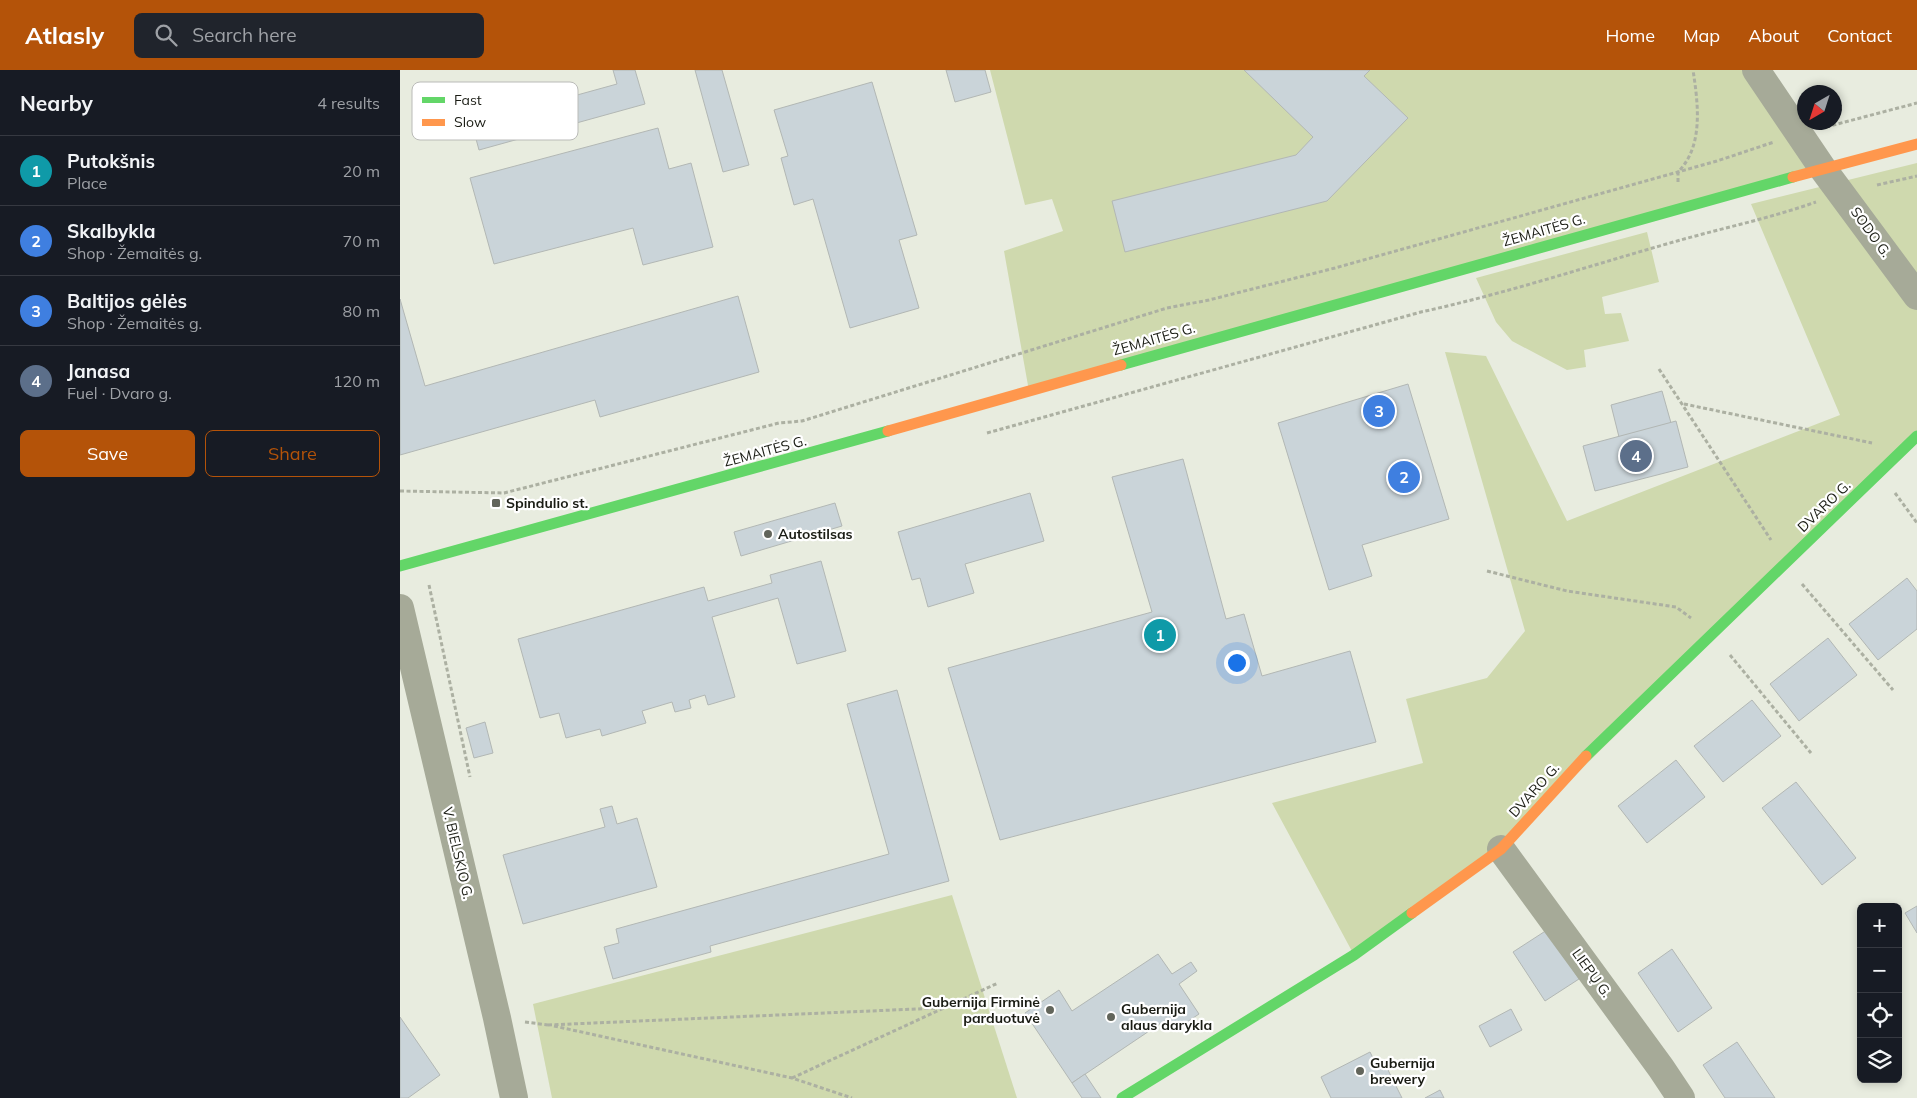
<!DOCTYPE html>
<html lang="en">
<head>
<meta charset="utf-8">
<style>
	:root { --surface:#171b24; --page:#20242c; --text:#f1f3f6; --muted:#9ea1a6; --line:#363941; --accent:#b45309 }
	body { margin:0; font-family:Mulish,sans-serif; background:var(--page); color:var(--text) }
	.controls { position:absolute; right:15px; bottom:15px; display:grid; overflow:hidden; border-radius:8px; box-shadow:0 2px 8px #0003 }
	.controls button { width:45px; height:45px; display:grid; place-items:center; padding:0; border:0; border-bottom:1px solid var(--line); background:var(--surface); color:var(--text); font:25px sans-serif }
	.compass { position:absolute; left:1397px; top:15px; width:45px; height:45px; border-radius:50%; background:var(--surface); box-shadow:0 2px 8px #0003; rotate:219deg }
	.you { position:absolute; left:836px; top:592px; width:18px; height:18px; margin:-12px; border:4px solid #fff; border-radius:50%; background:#1a73e8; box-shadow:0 0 0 8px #1a73e833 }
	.badge { display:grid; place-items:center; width:32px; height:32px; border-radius:50%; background:var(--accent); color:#fff; font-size:16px; font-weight:700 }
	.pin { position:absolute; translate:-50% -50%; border:2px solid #fff; box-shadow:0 1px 5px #0006 }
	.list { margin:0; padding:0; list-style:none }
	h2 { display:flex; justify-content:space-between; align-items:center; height:65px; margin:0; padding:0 20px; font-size:21px }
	h2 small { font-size:16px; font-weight:400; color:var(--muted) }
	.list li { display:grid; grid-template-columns:32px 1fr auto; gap:15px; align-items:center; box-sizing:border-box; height:70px; padding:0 20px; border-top:1px solid var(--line) }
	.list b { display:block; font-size:19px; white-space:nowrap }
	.list p { margin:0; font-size:16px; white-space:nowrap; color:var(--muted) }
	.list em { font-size:16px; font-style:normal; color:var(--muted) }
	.actions { display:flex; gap:10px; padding:15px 20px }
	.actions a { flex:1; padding:11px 0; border:1px solid var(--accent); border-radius:8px; text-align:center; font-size:18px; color:var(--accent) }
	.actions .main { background:var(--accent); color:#fff }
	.icon { flex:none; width:28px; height:28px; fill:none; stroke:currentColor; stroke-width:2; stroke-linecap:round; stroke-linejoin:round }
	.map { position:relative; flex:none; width:1517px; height:1028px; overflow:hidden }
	header { display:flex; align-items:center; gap:30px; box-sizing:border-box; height:70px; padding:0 25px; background:var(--accent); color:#fff }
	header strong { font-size:24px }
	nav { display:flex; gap:28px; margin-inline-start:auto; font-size:18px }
	.search { width:350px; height:45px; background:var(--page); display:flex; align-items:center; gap:12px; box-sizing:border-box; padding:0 18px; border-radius:8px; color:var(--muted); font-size:19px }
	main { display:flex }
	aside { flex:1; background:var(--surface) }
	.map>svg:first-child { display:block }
	.green { fill:#cfd9ae }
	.building { fill:#cad4d9; stroke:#b2b7b4 }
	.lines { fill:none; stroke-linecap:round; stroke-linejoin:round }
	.path { stroke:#acb0a2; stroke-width:3; stroke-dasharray:4 2.5; stroke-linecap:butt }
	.street { stroke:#a6aa98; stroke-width:28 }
	.fast { stroke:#63d668; stroke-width:11 }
	.slow { stroke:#ff974d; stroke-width:11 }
	.poi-dot { fill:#62655b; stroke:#fff; stroke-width:2 }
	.labels { text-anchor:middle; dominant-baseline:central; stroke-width:4.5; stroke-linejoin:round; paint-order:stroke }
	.street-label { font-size:14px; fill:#1a1c14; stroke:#fff }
	.poi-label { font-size:14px; font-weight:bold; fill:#1a1c14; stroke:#fff; text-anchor:start }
	.key { fill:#fff; stroke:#babbb8; stroke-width:1 }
	.key-label { font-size:14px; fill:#1a1c14 }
</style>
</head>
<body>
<header>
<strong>Atlasly</strong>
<div class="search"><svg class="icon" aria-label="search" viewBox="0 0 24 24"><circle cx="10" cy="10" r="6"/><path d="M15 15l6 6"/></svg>Search here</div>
<nav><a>Home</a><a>Map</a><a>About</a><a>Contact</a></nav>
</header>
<main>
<aside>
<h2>Nearby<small>4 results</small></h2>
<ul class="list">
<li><span class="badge" style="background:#0f9aa8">1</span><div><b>Putokšnis</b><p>Place</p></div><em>20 m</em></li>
<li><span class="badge" style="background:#3f7fe0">2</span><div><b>Skalbykla</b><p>Shop · Žemaitės g.</p></div><em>70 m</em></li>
<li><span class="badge" style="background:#3f7fe0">3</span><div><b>Baltijos gėlės</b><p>Shop · Žemaitės g.</p></div><em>80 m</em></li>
<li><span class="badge" style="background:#5c6f8a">4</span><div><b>Janasa</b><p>Fuel · Dvaro g.</p></div><em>120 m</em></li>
</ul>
<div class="actions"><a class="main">Save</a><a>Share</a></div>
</aside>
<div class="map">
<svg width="1517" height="1028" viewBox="0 0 1517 1028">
	<rect width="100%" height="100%" fill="#e8ecdf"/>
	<g class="green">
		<polygon points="590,0 1356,0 1423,99 629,321 604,181 663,161 652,129 625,135"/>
		<polygon points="1517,93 1517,366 1101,779 954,885 872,733 1023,693 1006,629 1087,608 1125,561 1045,282 1086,286 1167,451 1440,345 1351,134"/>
		<polygon points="1247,162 1259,212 1202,227 1205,244 1221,243 1229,271 1184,280 1186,297 1167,300 1112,271 1096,252 1076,208"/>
		<polygon points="552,825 617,1028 152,1028 133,934"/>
	</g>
	<g class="building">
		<polygon points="213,0 235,0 245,34 79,80 72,54 217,14"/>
		<polygon points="295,0 322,0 349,95 323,102"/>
		<polygon points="546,0 585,0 591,22 555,32"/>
		<polygon points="844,0 970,0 964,6 1008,48 927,131 725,182 712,131 896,85 913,67"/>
		<polygon points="472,12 517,165 499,170 519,238 450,258 413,129 394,135 381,88 388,86 374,40"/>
		<polygon points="258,58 269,99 291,93 313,177 243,195 233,158 94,194 70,108"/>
		<polygon points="338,226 359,302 200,347 195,330 0,385 0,229 25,316"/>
		<polygon points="1008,314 1049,449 962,475 972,506 929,520 878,353"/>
		<polygon points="1262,321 1271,353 1219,367 1211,335"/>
		<polygon points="1276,351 1288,397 1195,421 1183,376"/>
		<polygon points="783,389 826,549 844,544 862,606 950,581 976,672 600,770 548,598 752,542 712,407"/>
		<polygon points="630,423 644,471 565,494 574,523 528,537 520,508 512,510 498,462"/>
		<polygon points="435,433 442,456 341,486 334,462"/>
		<polygon points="421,491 446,581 397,594 378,528 312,547 335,627 308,635 305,625 289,630 291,638 275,642 272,632 242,641 246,653 202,666 200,659 166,668 159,643 140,648 118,569 304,517 308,531 372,513 370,505"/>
		<polygon points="1507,508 1517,521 1517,559 1478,590 1449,554"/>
		<polygon points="1428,568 1457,605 1399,651 1370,614"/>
		<polygon points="497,620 549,811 310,876 311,882 213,909 204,877 219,873 216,859 489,784 447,634"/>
		<polygon points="1352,630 1381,666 1323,712 1294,676"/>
		<polygon points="85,652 93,683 74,688 66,658"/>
		<polygon points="1276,690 1305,727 1247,773 1218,736"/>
		<polygon points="1396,712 1456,788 1422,815 1362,738"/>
		<polygon points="212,736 217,754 237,748 257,817 123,854 103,785 205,757 200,739"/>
		<polygon points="1517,836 1517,863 1505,843"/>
		<polygon points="1147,860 1179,909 1145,931 1113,882"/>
		<polygon points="1272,879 1312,938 1278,962 1238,903"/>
		<polygon points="758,884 772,904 791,892 797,901 779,914 799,944 775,960 767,949 672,1013 625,943 659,920 672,941"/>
		<polygon points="1111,939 1122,960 1090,977 1079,956"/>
		<polygon points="0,947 40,1005 8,1028 0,1028"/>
		<polygon points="1337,972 1375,1028 1325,1028 1303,995"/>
		<polygon points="970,982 977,996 984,992 1002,1028 931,1028 921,1007"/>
		<polygon points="685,1004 701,1028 682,1028 672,1013"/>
		<polygon points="1040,1020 1044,1028 1025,1028"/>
	</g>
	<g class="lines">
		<g class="path">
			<polyline points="1426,57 1517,33"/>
			<path d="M 1278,112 L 1278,102 C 1304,76 1298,33 1293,0"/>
			<polyline points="1477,115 1517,106"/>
			<polyline points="1259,299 1371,470"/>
			<polyline points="1284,334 1472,373"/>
			<path d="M 587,363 L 1021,242 C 1108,223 1192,195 1277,171 C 1323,158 1371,148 1416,132"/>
			<polyline points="0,421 104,423 379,353 402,351 767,238 809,230 935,198 1317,91 1374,72"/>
			<polyline points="1495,423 1517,453"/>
			<polyline points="1087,501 1167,521 1276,537 1291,548"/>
			<polyline points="1402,514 1493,620"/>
			<polyline points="29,515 70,707"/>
			<polyline points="1330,585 1411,683"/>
			<polyline points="125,952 148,955"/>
			<polyline points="148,955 539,938"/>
			<polyline points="154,956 392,1008 452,1028"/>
			<polyline points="392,1008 598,913"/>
		</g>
		<g class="street">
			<polyline points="1356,0 1423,99 1517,226"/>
			<polyline points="0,538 97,948 114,1028"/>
			<polyline points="1101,779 1261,998 1281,1028"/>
		</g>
		<g class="fast">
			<polyline points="721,295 1393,107"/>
			<polyline points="0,496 488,361"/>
			<polyline points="1186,686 1517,366"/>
			<polyline points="722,1028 954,885 1012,843"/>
		</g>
		<g class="slow">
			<polyline points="1393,107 1517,74"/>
			<polyline points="488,361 721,295"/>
			<polyline points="1012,843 1101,779 1186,686"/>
		</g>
	</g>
	<g class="poi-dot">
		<rect x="91" y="428" width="10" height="10" rx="2.5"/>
		<circle cx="368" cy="464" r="5"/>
		<circle cx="650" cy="940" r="5"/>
		<circle cx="711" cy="947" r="5"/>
		<circle cx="960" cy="1001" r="5"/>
	</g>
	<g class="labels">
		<g class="street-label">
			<text transform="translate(1144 160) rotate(-16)">ŽEMAITĖS G.</text>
			<text transform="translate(1471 162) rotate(54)">SODO G.</text>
			<text transform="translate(754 269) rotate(-16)">ŽEMAITĖS G.</text>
			<text transform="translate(365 381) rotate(-15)">ŽEMAITĖS G.</text>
			<text transform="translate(1424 436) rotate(-44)">DVARO G.</text>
			<text transform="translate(1134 720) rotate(-48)">DVARO G.</text>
			<text transform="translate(58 783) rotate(77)">V. BIELSKIO G.</text>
			<text transform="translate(1192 903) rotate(54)">LIEPŲ G.</text>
		</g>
		<g class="poi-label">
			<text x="106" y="433">Spindulio st.</text>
			<text x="378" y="464">Autostilsas</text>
			<text x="640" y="932" text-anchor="end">Gubernija Firminė<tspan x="640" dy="16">parduotuvė</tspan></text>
			<text x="721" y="939">Gubernija<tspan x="721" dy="16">alaus darykla</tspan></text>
			<text x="970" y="993">Gubernija<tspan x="970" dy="16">brewery</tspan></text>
		</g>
	</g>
	<rect x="12" y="12" width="166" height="58" rx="8" class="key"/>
	<rect x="22" y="27" width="23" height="6" fill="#63d668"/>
	<rect x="22" y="49" width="23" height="7" fill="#ff974d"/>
	<g class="key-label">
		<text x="54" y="35">Fast</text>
		<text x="54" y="57">Slow</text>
	</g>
</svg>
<div class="controls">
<button>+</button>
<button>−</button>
<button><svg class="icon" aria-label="locate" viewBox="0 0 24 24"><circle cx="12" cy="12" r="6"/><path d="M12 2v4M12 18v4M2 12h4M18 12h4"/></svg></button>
<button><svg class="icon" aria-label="layers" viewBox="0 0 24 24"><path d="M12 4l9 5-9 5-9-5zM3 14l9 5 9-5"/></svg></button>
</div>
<svg class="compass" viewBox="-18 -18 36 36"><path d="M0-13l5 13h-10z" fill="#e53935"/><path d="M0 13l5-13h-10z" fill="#9ea1a6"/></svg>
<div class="you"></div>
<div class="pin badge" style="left:760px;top:565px;background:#0f9aa8">1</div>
<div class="pin badge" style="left:1004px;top:407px;background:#3f7fe0">2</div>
<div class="pin badge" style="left:979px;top:341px;background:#3f7fe0">3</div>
<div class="pin badge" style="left:1236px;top:386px;background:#5c6f8a">4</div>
</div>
</main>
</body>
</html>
